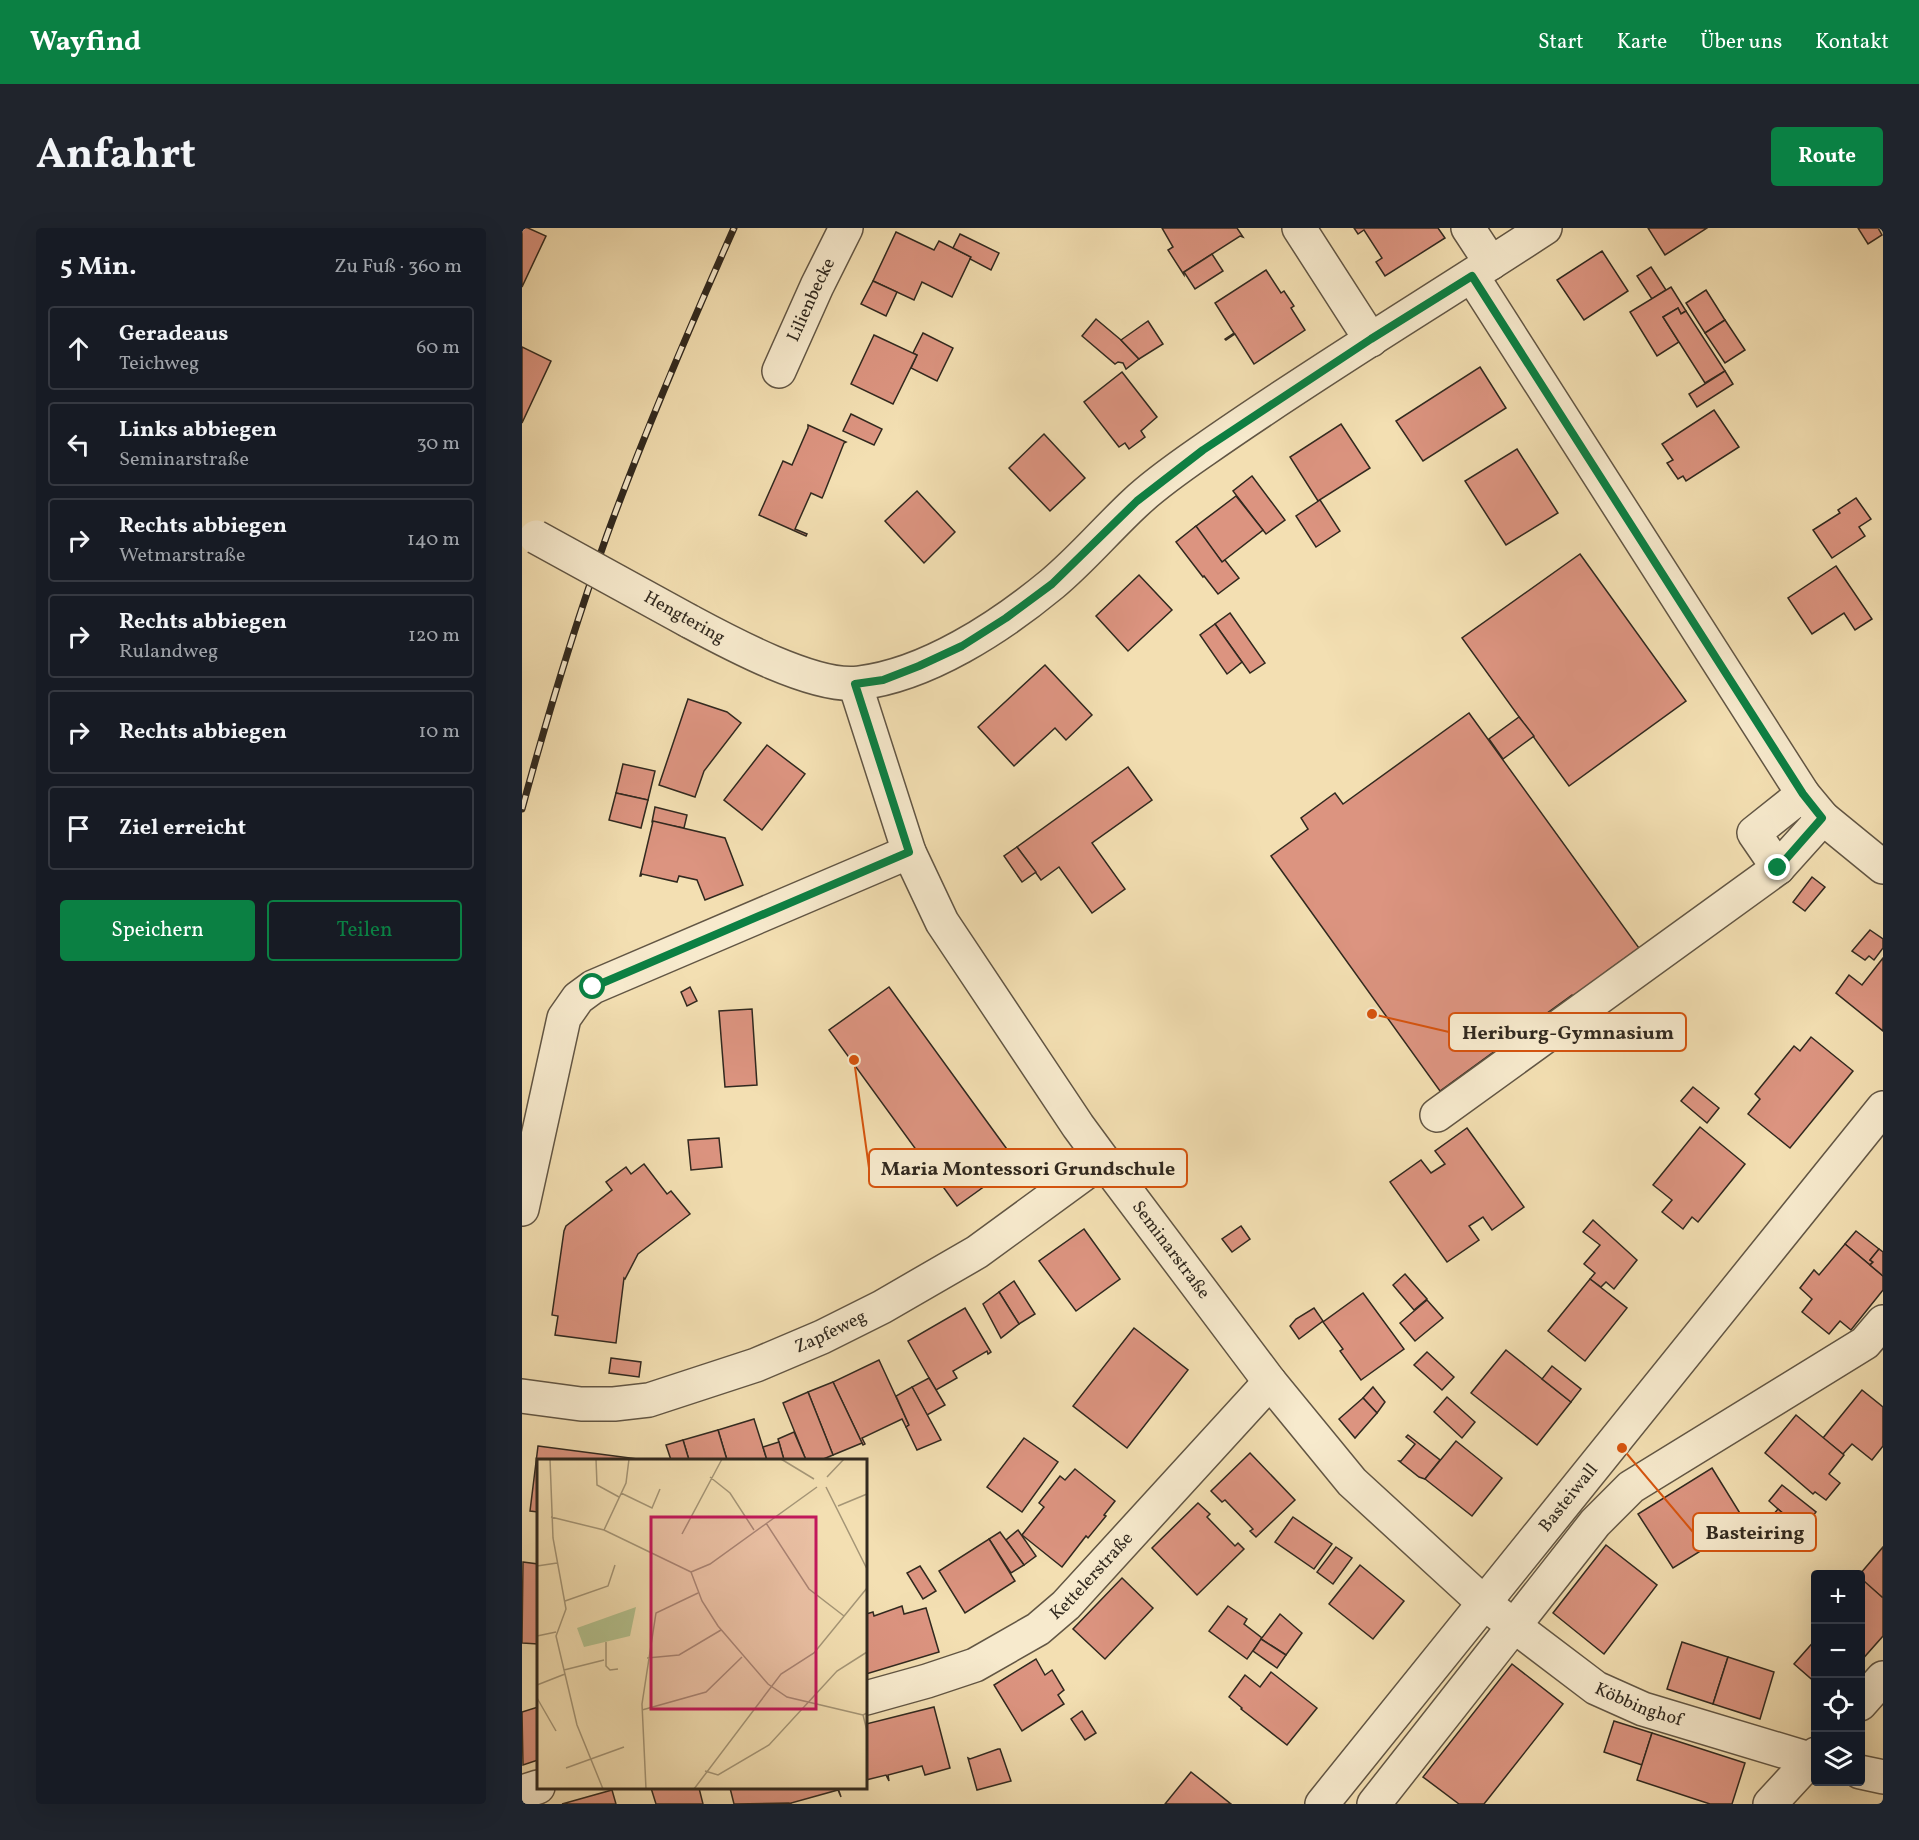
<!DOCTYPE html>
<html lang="de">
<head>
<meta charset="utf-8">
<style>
	:root { --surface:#171b24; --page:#20242c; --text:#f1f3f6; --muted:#9ea1a6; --line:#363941; --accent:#0b8043 }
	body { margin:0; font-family:Vollkorn,serif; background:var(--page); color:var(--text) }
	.controls { position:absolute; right:18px; bottom:18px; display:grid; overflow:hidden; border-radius:6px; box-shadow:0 6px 24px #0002 }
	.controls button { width:54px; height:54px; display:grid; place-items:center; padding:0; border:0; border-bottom:2px solid var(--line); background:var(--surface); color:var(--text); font:30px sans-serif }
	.stop { position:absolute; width:18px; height:18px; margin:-14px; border:4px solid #0b8043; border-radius:50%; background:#fff }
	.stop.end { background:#0b8043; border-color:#fff; box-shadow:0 2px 6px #0008 }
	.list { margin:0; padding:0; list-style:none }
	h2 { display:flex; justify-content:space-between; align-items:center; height:78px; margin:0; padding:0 24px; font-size:26px }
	h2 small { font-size:20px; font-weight:400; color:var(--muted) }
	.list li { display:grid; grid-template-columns:39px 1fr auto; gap:18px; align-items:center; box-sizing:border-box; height:84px; margin:0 12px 12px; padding:0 12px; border:2px solid var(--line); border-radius:6px }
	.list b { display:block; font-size:22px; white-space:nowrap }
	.list p { margin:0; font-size:20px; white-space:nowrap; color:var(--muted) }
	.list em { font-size:20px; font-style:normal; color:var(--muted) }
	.actions { display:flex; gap:12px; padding:18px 24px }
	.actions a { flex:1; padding:14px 0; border:2px solid var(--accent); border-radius:6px; text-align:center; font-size:21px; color:var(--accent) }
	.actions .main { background:var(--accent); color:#fff }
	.icon { flex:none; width:33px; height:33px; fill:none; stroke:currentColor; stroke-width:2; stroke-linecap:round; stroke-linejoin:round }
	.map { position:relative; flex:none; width:1361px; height:1576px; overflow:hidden; border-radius:6px }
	header { display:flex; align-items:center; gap:36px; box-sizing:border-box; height:84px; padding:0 30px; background:var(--accent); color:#fff }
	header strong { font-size:28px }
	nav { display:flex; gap:33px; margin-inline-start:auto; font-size:21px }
	.intro { display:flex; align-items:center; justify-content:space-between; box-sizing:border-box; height:144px; padding:0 36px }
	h1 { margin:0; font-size:42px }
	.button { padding:15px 27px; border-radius:6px; background:var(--accent); color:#fff; font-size:21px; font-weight:700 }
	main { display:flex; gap:36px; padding:0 36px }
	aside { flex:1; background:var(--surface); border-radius:6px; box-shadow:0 6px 24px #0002 }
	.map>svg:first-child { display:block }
	.building { fill:#dc9480; stroke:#31291f; stroke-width:1.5 }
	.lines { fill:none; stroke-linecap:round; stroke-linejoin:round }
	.minor-casing { stroke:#625644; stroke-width:36 }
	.minor { stroke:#f7eacd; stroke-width:33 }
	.rail-casing { stroke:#31291f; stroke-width:7 }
	.rail { stroke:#f7eacd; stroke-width:4.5; stroke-dasharray:14; stroke-linecap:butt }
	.minor-bridge-casing { stroke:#625644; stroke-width:36; stroke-linecap:butt }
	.minor-bridge { stroke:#f7eacd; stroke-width:33 }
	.route { stroke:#0b8043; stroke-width:8 }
	.labels { text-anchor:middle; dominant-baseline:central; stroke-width:4.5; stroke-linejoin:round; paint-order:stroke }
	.street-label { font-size:18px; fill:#31291f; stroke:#f7eacd }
	.inset-road { fill:none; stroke:#a59677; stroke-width:1.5 }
	.view { fill:#c2185b; fill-opacity:0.15; stroke:#c2185b; stroke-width:3 }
	.inset-edge { fill:none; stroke:#31291f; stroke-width:3 }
	.leader { fill:none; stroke:#d6540e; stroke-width:2 }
	.callout-dot { fill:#d6540e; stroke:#f7eacd; stroke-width:2 }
	.callout { fill:#f7eacd; stroke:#d6540e; stroke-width:2 }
	.callout-label { font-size:20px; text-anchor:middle; font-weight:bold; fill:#31291f }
</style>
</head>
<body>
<header>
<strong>Wayfind</strong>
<nav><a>Start</a><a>Karte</a><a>Über uns</a><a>Kontakt</a></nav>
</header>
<div class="intro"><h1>Anfahrt</h1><a class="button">Route</a></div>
<main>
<aside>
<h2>5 Min.<small>Zu Fuß · 360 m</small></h2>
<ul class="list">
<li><svg class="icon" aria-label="ahead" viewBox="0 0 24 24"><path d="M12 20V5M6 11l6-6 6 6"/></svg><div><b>Geradeaus</b><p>Teichweg</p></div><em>60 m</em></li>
<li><svg class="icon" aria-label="left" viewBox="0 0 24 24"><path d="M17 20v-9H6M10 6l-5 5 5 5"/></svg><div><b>Links abbiegen</b><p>Seminarstraße</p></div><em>30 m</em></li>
<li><svg class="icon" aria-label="right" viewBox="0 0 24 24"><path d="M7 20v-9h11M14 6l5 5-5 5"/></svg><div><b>Rechts abbiegen</b><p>Wetmarstraße</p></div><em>140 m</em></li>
<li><svg class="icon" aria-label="right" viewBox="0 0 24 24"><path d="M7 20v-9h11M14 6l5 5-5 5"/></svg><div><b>Rechts abbiegen</b><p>Rulandweg</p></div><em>120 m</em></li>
<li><svg class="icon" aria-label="right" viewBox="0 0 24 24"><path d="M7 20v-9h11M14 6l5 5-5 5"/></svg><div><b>Rechts abbiegen</b></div><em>10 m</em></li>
<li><svg class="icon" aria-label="arrive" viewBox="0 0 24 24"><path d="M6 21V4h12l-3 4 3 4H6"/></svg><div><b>Ziel erreicht</b></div></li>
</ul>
<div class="actions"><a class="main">Speichern</a><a>Teilen</a></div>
</aside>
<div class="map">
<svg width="1361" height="1576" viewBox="0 0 1361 1576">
	<rect width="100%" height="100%" fill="#f3dfb2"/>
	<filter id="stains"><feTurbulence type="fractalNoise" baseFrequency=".00333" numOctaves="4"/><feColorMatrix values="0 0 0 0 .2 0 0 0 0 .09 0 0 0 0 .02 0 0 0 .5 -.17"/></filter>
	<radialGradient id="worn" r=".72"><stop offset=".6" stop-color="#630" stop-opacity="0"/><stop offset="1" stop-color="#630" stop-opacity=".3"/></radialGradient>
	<g class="building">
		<polygon points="0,0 6,0 24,8 0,59"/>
		<polygon points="640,0 715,0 721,9 718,8 662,44 662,47 646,22 651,19"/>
		<polygon points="832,0 916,0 923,10 863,48 854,34 860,30 842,2 836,6"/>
		<polygon points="1126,0 1185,0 1143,27"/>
		<polygon points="1336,0 1356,0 1360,7 1346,16"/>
		<polygon points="374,4 412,22 417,13 449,29 430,69 400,54 392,72 351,53"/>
		<polygon points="438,6 477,25 469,42 448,31 449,29 431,20"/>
		<polygon points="1080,23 1106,63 1062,92 1035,52"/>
		<polygon points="690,26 701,43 673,61 662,44"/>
		<polygon points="1129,39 1144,62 1130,71 1115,48"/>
		<polygon points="744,42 759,65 762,63 772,78 769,80 783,102 732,136 713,106 704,112 703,111 712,105 693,75"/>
		<polygon points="351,53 375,64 364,88 339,76"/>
		<polygon points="1149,59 1164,83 1159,86 1156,80 1141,89 1157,114 1135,128 1108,84"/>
		<polygon points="1184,62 1203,92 1183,105 1164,75"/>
		<polygon points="1156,80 1159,86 1164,83 1203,143 1183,155 1141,89"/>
		<polygon points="574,91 599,112 617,131 604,141 601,135 596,134 593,136 560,108"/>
		<polygon points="1203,92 1223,122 1203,135 1183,105"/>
		<polygon points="626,93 641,116 617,131 599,112"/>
		<polygon points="401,105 431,120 415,153 389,140 395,127 391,125"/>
		<polygon points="352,107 395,127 371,176 329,156"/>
		<polygon points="0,119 29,133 0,195"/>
		<polygon points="958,139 984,180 901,233 874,193"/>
		<polygon points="1203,143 1211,156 1175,179 1167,166"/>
		<polygon points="600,144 635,189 619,203 623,209 607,221 603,215 597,219 562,174"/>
		<polygon points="1192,182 1217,219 1164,253 1161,248 1156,251 1145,235 1151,232 1140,216"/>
		<polygon points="329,186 360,201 352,217 321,203"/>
		<polygon points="819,196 848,240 796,273 768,229"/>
		<polygon points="286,197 324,214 322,215 301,268 300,270 289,265 273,301 285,306 284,308 237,287 261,233 270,237 286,200"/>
		<polygon points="522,206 563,250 528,283 487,240"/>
		<polygon points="995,221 1036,285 984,317 943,253"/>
		<polygon points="730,248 763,292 744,306 711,263"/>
		<polygon points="395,263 433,304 402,335 363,293"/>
		<polygon points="714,268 741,302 700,334 673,299"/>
		<polygon points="1334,270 1349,291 1337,299 1343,308 1310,330 1291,302 1318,285 1316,282"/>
		<polygon points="798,272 818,303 794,319 774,288"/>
		<polygon points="674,298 700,334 703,332 717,350 696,366 682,348 681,349 654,314"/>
		<polygon points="1058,326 1164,473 1047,558 940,410"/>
		<polygon points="1314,338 1350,391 1333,402 1322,385 1290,406 1266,370"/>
		<polygon points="617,347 650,382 606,423 574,388"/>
		<polygon points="708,385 743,435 728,445 693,396"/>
		<polygon points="693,396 720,434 705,446 678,407"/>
		<polygon points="523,437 570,487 544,512 533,500 492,538 456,499"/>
		<polygon points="166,471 205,484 219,495 182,543 173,569 137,557"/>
		<polygon points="947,485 1117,720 1085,743 1093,754 1058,779 1050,767 918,863 749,628 786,601 779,590 813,565 821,576"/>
		<polygon points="997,489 1012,508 981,531 967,511"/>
		<polygon points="245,517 283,546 240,602 202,572"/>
		<polygon points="101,536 133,543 126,572 94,565"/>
		<polygon points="606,539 630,572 570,615 603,661 570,685 537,639 519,652 495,619"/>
		<polygon points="94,565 126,572 119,600 87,592"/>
		<polygon points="133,579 165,587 162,600 130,594"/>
		<polygon points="131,593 203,610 221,657 183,672 175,652 157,648 155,654 120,646 119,648 118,648"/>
		<polygon points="495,619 514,644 500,654 482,628"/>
		<polygon points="1290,649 1303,659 1283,683 1271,674"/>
		<polygon points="1348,702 1361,711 1361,720 1352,732 1347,728 1343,732 1330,723"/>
		<polygon points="1361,730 1361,803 1314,765 1327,747 1340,757"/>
		<polygon points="168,759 175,773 165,778 159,764"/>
		<polygon points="367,759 495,935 435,978 307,802"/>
		<polygon points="230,781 235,857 203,859 197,783"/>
		<polygon points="1289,809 1331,843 1268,920 1226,886 1238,871 1233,866 1272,818 1278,823"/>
		<polygon points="1171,859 1197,880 1185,895 1159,873"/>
		<polygon points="1178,899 1223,936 1176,994 1170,989 1161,1001 1140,984 1150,972 1131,957"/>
		<polygon points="945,900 1002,979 970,1002 961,989 947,998 957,1012 925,1034 868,954 899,932 909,945 923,936 913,923"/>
		<polygon points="197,910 200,939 169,942 166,912"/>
		<polygon points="122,936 145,966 149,963 168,986 116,1026 103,1051 102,1050 94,1115 33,1107 36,1088 30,1087 42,1003 44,998 90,962 84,954 104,939 109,946"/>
		<polygon points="1071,992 1115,1032 1092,1061 1084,1054 1079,1059 1068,1051 1073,1045 1062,1036 1078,1017 1061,1004"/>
		<polygon points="719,998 728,1011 710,1024 700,1011"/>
		<polygon points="562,1001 598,1051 554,1083 517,1033"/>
		<polygon points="1334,1003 1357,1021 1348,1032 1351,1034 1348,1037 1323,1016"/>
		<polygon points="1323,1016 1361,1048 1361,1062 1329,1102 1318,1093 1307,1106 1280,1084 1290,1071 1278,1060 1292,1042 1297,1047"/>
		<polygon points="1357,1021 1361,1024 1361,1048 1348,1037 1351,1034 1348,1032"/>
		<polygon points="883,1046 905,1071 892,1082 871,1057"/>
		<polygon points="1068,1051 1105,1080 1063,1133 1026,1103"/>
		<polygon points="492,1053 513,1086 497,1096 477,1064"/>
		<polygon points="477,1064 497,1096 479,1110 461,1076"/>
		<polygon points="841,1065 882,1121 839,1152 818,1123 821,1121 801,1094"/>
		<polygon points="905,1072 921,1090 893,1113 878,1095"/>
		<polygon points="443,1080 469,1124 466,1126 465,1123 431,1143 435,1150 414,1162 386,1113"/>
		<polygon points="792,1080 801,1093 777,1111 768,1098 774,1091"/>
		<polygon points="612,1100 666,1142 605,1220 551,1178"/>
		<polygon points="984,1122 1049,1174 1015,1217 949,1165"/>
		<polygon points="905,1124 932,1149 920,1162 892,1137"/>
		<polygon points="89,1130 119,1134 117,1149 87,1145"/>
		<polygon points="357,1132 387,1197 384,1199 380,1191 340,1210 343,1216 341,1217 311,1154"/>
		<polygon points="1030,1138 1059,1161 1049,1174 1020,1151"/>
		<polygon points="407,1150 423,1177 405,1187 390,1159"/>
		<polygon points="311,1154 340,1215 311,1227 286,1164"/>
		<polygon points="390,1159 419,1212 395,1222 384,1199 387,1197 374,1168"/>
		<polygon points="851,1159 863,1174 855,1185 841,1170"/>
		<polygon points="1340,1162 1361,1179 1361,1218 1350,1232 1330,1216 1321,1226 1301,1210"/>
		<polygon points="286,1164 311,1227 299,1232 284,1232 261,1175"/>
		<polygon points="925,1169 953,1194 940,1210 912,1184"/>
		<polygon points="841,1170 855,1185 833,1210 817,1191"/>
		<polygon points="1274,1187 1322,1227 1307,1246 1318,1255 1304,1272 1293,1264 1291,1266 1243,1225"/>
		<polygon points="232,1191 245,1232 205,1232 196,1202"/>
		<polygon points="196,1202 205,1232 167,1232 161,1212"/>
		<polygon points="272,1204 284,1232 262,1232 256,1211"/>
		<polygon points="886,1207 918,1232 903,1251 897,1249 877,1233 879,1233 893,1216 884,1209"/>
		<polygon points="502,1210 536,1234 500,1284 465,1259"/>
		<polygon points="161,1212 167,1232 149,1232 144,1217"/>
		<polygon points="934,1213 980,1250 950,1288 903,1251"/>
		<polygon points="257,1214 262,1232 245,1232 241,1219"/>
		<polygon points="16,1218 116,1231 115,1232 16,1232 16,1284 8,1283"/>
		<polygon points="728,1225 773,1272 734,1309 728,1303 731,1301 703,1272 700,1274 689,1263"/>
		<polygon points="1190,1240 1224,1295 1151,1340 1116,1286"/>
		<polygon points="553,1241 593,1273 582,1287 584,1288 566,1310 564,1308 540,1339 500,1307 522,1279 517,1275 538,1248 543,1252"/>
		<polygon points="1260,1257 1294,1284 1280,1302 1247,1273"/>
		<polygon points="676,1275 688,1286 685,1289 713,1318 716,1315 722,1321 675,1367 630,1320"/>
		<polygon points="1256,1281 1280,1302 1270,1314 1245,1294"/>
		<polygon points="771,1289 810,1316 792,1341 753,1314"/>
		<polygon points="496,1302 514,1328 502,1337 484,1312"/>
		<polygon points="478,1304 502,1337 489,1345 467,1311"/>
		<polygon points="467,1311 493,1353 443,1385 417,1343"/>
		<polygon points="1084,1317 1135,1357 1082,1426 1031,1385"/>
		<polygon points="814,1319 830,1330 811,1356 795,1344"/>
		<polygon points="1361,1319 1361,1370 1338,1351 1338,1346"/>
		<polygon points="1,1334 16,1336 16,1416 0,1415"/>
		<polygon points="838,1337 882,1373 851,1411 807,1376"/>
		<polygon points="398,1338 414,1363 401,1371 385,1345"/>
		<polygon points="600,1350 631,1380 583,1431 551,1401"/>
		<polygon points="1342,1353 1361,1370 1361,1408 1338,1434 1338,1357"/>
		<polygon points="380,1378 382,1386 404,1380 417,1424 344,1446 344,1386 351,1384 352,1388"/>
		<polygon points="706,1378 725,1391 722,1396 740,1410 725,1431 687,1403"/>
		<polygon points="758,1386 780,1405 764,1427 739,1411"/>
		<polygon points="739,1411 764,1427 755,1440 731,1423"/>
		<polygon points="1294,1411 1294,1455 1272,1436"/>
		<polygon points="1160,1414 1206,1429 1191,1476 1145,1461"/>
		<polygon points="1206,1429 1252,1444 1238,1491 1191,1476"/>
		<polygon points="514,1431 523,1447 530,1442 542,1462 536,1467 542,1476 500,1503 472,1457"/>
		<polygon points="990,1436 1041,1476 962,1576 937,1576 901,1549"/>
		<polygon points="749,1444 795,1480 765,1517 719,1481 720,1480 707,1469 723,1447 738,1459"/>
		<polygon points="16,1479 16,1532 1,1537 0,1484"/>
		<polygon points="412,1479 428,1540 403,1547 400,1538 366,1547 367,1553 364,1547 344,1552 344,1496"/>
		<polygon points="560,1483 574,1505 563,1512 549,1491"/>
		<polygon points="1092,1493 1130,1505 1120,1537 1082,1524"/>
		<polygon points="1130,1505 1223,1535 1210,1576 1188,1576 1115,1552"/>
		<polygon points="476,1521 478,1521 489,1553 455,1562 446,1530 448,1531"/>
		<polygon points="669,1544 709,1576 643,1576"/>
		<polygon points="129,1560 177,1560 181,1576 134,1576"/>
		<polygon points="208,1560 316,1560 319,1569 316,1562 269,1575 269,1576 267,1575 212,1576"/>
		<polygon points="90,1562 94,1576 40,1576"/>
	</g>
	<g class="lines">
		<g class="minor-casing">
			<g id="minor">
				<polyline points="777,0 849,112"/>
				<polyline points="946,0 969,35"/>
				<polyline points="950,48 1281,566 1301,590 1361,639"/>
				<path id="s1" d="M 257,143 L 295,58 L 324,0"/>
				<path d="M 167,393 C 206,414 293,461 337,455 C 405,447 478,399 530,356 C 559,332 585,301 613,275 C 634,255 659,238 682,222 C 793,144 910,74 1023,0"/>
				<path id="s2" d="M 333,456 L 387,624 L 420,694 L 556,898 L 581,932 L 748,1154 L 830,1254 L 962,1375 L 1074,1460 L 1121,1481 L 1294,1533"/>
				<polyline points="1256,640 1232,605 1281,566"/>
				<polyline points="915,887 1256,640 1301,590"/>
				<polyline points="0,981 42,790 56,770 71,759 387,624"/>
				<path id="s3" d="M 0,1168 L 59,1176 L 92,1176 L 127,1172 L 234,1137 L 300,1109 L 360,1079 L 455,1024 L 581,932"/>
				<path id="s4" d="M 344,1470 L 405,1453 L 453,1437 L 516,1401 L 544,1377 L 748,1154"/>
				<polyline points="1338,1476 1361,1450"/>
				<polyline points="1338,1544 1361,1549"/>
				<polyline points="0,1564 16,1559"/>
				<path id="s5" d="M 800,1576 L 1361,880"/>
				<polyline points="852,1576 1073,1295 1109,1259 1343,1115 1361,1094"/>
				<polyline points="1248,1576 1294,1526"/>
			</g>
		</g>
		<use href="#minor" class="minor"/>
		<g class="rail-casing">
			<path id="rail" d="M 0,581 C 25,489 53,397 85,307 C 123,203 167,101 212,0"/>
		</g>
		<use href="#rail" class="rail"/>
		<g class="minor-bridge-casing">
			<polyline id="minor-bridge" points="14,309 167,393"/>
		</g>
		<use href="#minor-bridge" class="minor-bridge"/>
	</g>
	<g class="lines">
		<polyline class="route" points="71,759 387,624 333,456 361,452 397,438 440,418 484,390 530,356 615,273 681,222 849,111 950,48 1281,566 1300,590 1256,640"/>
	</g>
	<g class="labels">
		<g class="street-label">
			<text stroke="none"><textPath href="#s1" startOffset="78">Lilienbecke</textPath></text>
			<text transform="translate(162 390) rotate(29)">Hengtering</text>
			<text stroke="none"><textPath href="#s2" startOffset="654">Seminarstraße</textPath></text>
			<text stroke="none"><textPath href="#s3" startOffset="322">Zapfeweg</textPath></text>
			<text stroke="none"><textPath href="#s5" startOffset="393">Basteiwall</textPath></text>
			<text stroke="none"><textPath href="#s4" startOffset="262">Kettelerstraße</textPath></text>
			<text stroke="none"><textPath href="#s2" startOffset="1314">Köbbinghof</textPath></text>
		</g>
	</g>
	<g transform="translate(15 1231)">
		<rect width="330" height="330" fill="#f3dfb2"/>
		<path d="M 99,148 L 93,177 L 47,188 L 40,169 Z" fill="#b5c390"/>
		<path class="inset-road" d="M 13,0 L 16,79 L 29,150 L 19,177 L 40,266 L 66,330M 59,0 L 60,26 L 82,38M 244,0 L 277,20M 173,18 L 193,34 L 217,71M 290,18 L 307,0M 289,28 L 330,110M 84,34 L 115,49 L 123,30M 301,47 L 330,35M 14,58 L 67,71 L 154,113M 229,64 L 272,130 L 307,157M 67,71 L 89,24 L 92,0M 145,75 L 185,0M 0,107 L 20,104M 154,113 L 165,142 L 181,167 L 231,225 L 250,238 L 326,256M 154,113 L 173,105 L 280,28M 28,142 L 71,127 L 78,106M 0,177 L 19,173M 69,183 L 69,207 L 73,211 L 81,210M 110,199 L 142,196 L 184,171M 27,211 L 67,201M 0,226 L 28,215M 0,239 L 19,272M 105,251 L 169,233 L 205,198M 330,254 L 326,256 L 330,272M 29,309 L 87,288M 168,312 L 181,316 L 232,286 L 300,212 L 330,193M 109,330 L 105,245 L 119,154 L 161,134M 157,330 L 244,215 L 277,194 L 330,129"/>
		<path class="view" d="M 114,58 L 279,58 L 279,250 L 114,250 Z"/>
		<rect width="330" height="330" class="inset-edge"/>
	</g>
	<path class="leader" d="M850 786L927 804M332 832L347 940M1100 1220L1171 1304"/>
	<g class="callout-dot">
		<circle cx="850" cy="786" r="6"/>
		<circle cx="332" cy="832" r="6"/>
		<circle cx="1100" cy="1220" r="6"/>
	</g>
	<g class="callout">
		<rect x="927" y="785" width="237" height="38" rx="6"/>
		<rect x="347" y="921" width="318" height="38" rx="6"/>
		<rect x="1171" y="1285" width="123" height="38" rx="6"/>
	</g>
	<g class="callout-label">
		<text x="1046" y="811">Heriburg-Gymnasium</text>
		<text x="506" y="947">Maria Montessori Grundschule</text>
		<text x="1233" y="1311">Basteiring</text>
	</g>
	<rect width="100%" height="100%" filter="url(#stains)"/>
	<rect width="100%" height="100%" fill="url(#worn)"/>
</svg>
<div class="controls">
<button>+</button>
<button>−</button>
<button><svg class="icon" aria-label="locate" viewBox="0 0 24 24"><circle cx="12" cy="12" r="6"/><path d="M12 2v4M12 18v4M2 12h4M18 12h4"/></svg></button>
<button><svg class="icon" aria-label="layers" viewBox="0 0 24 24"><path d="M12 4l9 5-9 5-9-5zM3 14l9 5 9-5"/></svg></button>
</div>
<div class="stop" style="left:71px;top:759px"></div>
<div class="stop end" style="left:1256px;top:640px"></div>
</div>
</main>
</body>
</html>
